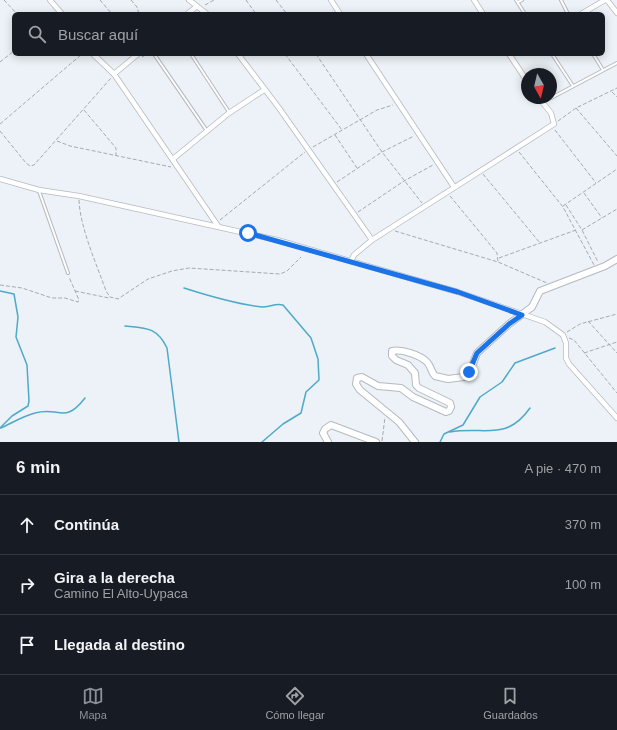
<!DOCTYPE html>
<html lang="es">
<head>
<meta charset="utf-8">
<style>
	:root { --surface:#171b24; --page:#20242c; --text:#f1f3f6; --muted:#9ea1a6; --line:#363941; --accent:#8c9099 }
	body { margin:0; font-family:Helvetica,sans-serif; background:var(--page); color:var(--text) }
	.compass { position:absolute; left:521px; top:68px; width:36px; height:36px; border-radius:50%; background:var(--surface); box-shadow:0 2px 10px #0003; rotate:172deg }
	.stop { position:absolute; width:12px; height:12px; margin:-9px; border:3px solid #1a73e8; border-radius:50%; background:#fff }
	.stop.end { background:#1a73e8; border-color:#fff; box-shadow:0 1px 4px #0008 }
	.list { margin:0; padding:0; list-style:none }
	h2 { display:flex; justify-content:space-between; align-items:center; height:52px; margin:0; padding:0 16px; font-size:17px }
	h2 small { font-size:13px; font-weight:400; color:var(--muted) }
	.list li { display:grid; grid-template-columns:26px 1fr auto; gap:12px; align-items:center; box-sizing:border-box; height:60px; padding:0 16px; border-top:1px solid var(--line) }
	.list b { display:block; font-size:15px; white-space:nowrap }
	.list p { margin:0; font-size:13px; white-space:nowrap; color:var(--muted) }
	.list em { font-size:13px; font-style:normal; color:var(--muted) }
	.icon { flex:none; width:22px; height:22px; fill:none; stroke:currentColor; stroke-width:2; stroke-linecap:round; stroke-linejoin:round }
	.map { position:relative; flex:none; width:617px; height:442px; overflow:hidden }
	.search { position:absolute; background:var(--surface); box-shadow:0 2px 10px #0003; left:12px; right:12px; top:12px; height:44px; display:flex; align-items:center; gap:10px; box-sizing:border-box; padding:0 14px; border-radius:6px; color:var(--muted); font-size:15px }
	.sheet { height:232px; background:var(--surface) }
	nav { display:flex; justify-content:space-around; align-items:center; box-sizing:border-box; height:56px; border-top:1px solid var(--line); background:var(--surface); font-size:11px; color:var(--muted) }
	nav a { display:grid; justify-items:center; gap:2px }
	nav .on { color:var(--accent) }
	.map>svg:first-child { display:block }
	.lines { fill:none; stroke-linecap:round; stroke-linejoin:round }
	.stream { stroke:#4fa9c9; stroke-width:1.5 }
	.lane-casing { stroke:#b5bac0; stroke-width:4 }
	.street-casing { stroke:#b5bac0; stroke-width:6 }
	.secondary-casing { stroke:#b5bac0; stroke-width:8 }
	.path { stroke:#a6aaae; stroke-width:1; stroke-dasharray:4 2; stroke-linecap:butt }
	.lane { stroke:#fff; stroke-width:2 }
	.street { stroke:#fff; stroke-width:4.5 }
	.secondary { stroke:#fff; stroke-width:6 }
	.route { stroke:#1a73e8; stroke-width:5 }
</style>
</head>
<body>
<div class="map">
<svg width="617" height="442" viewBox="0 0 617 442">
	<rect width="100%" height="100%" fill="#ecf2f7"/>
	<g class="lines">
		<g class="stream">
			<path d="M 184,288 C 209,296 235,304 262,307 C 270,307 275,303 283,305 L 311,338 L 318,359 L 319,380 L 306,392 L 301,413 L 283,424 L 262,442"/>
			<polyline points="0,291 14,294 18,317 16,337 27,365 29,401 28,406 12,416 0,428"/>
			<path d="M 125,326 C 146,328 157,327 167,348 L 179,442"/>
			<path d="M 1,428 C 12,423 23,416 35,413 C 60,406 64,425 85,398"/>
			<path d="M 450,432 C 485,426 506,442 530,408"/>
			<polyline points="440,442 444,434 463,425 480,397 502,382 515,363 555,348"/>
		</g>
		<g class="lane-casing">
			<g id="lane">
				<polyline points="516,0 525,14"/>
				<polyline points="561,0 568,14"/>
				<polyline points="518,2 522,0"/>
				<polyline points="154,54 207,131"/>
				<polyline points="191,54 229,112"/>
				<polyline points="552,54 573,86"/>
				<polyline points="593,54 603,70"/>
				<polyline points="551,98 617,63"/>
				<polyline points="543,102 551,98"/>
				<polyline points="39,191 68,273"/>
			</g>
		</g>
		<g class="street-casing">
			<g id="street">
				<polyline points="50,0 62,14"/>
				<polyline points="189,0 207,14"/>
				<polyline points="331,0 340,14"/>
				<polyline points="474,0 483,14"/>
				<polyline points="607,0 617,13"/>
				<polyline points="187,14 196,7"/>
				<polyline points="581,14 605,0"/>
				<polyline points="93,54 114,74 218,226"/>
				<polyline points="238,54 279,108 372,240 354,255 351,261"/>
				<polyline points="366,54 454,187"/>
				<polyline points="509,54 527,81"/>
				<polyline points="114,74 138,54"/>
				<polyline points="173,159 229,113 264,90"/>
				<polyline points="0,179 39,190 79,196 277,240 458,292 545,322 563,335 566,343 566,358 569,364 617,418"/>
				<polyline points="372,240 554,124 551,113 539,98"/>
			</g>
		</g>
		<g class="secondary-casing">
			<g id="secondary">
				<polyline points="328,442 323,433 325,429 331,425 376,442"/>
				<path d="M 415,442 L 399,422 L 360,390 L 356,384 L 357,378 L 362,377 L 378,386 L 401,388 L 413,397 L 446,412 L 449,411 L 451,407 L 450,403 L 419,388 L 416,385 L 415,373 L 408,365 L 396,360 L 392,356 L 392,351 C 402,349 420,355 427,362 C 431,366 431,372 435,376 L 448,379 L 464,377 L 471,369 L 477,353 L 509,324 L 532,307 L 540,291 L 605,266 L 617,259"/>
			</g>
		</g>
		<g class="path">
			<polyline points="4,0 17,14"/>
			<polyline points="100,0 112,14"/>
			<polyline points="131,0 137,7 139,14"/>
			<polyline points="246,0 256,14"/>
			<polyline points="276,0 287,14"/>
			<polyline points="205,5 214,0"/>
			<polyline points="285,54 342,130"/>
			<polyline points="316,54 382,152 422,203"/>
			<polyline points="142,57 147,54"/>
			<polyline points="0,62 14,51"/>
			<polyline points="612,92 617,97"/>
			<polyline points="576,108 617,156"/>
			<polyline points="84,110 116,148 116,155"/>
			<polyline points="558,121 576,108 617,88"/>
			<polyline points="0,124 82,54"/>
			<polyline points="555,130 596,183"/>
			<polyline points="0,131 26,163 30,166 34,165 111,78"/>
			<polyline points="335,135 357,168"/>
			<polyline points="57,141 70,146 171,167"/>
			<polyline points="313,147 377,110 393,105"/>
			<polyline points="519,152 563,207 594,265"/>
			<polyline points="483,174 540,243"/>
			<polyline points="337,182 382,152 414,136"/>
			<polyline points="584,193 602,218"/>
			<polyline points="450,196 497,253 498,262"/>
			<path d="M 79,200 C 80,228 97,265 106,291 L 110,297 L 118,299 L 148,279 L 172,271 L 189,268 L 280,274 L 287,271 L 301,257"/>
			<polyline points="566,205 582,230 598,262"/>
			<polyline points="563,206 617,169"/>
			<polyline points="358,212 404,181 433,165"/>
			<polyline points="220,220 305,152"/>
			<polyline points="582,230 617,209"/>
			<polyline points="395,231 498,262 547,283"/>
			<polyline points="499,258 576,230"/>
			<polyline points="0,285 22,288 52,298 65,298 78,302 79,300 69,277"/>
			<polyline points="75,291 109,298"/>
			<polyline points="588,321 617,353"/>
			<polyline points="567,332 580,324 617,314"/>
			<polyline points="569,338 574,340 617,393"/>
			<polyline points="584,353 617,342"/>
			<polyline points="382,441 385,417"/>
		</g>
		<use href="#lane" class="lane"/>
		<use href="#street" class="street"/>
		<use href="#secondary" class="secondary"/>
	</g>
	<g class="lines">
		<polyline class="route" points="248,233 458,292 522,315 509,324 477,353 469,372"/>
	</g>
</svg>
<svg class="compass" viewBox="-18 -18 36 36"><path d="M0-13l5 13h-10z" fill="#e53935"/><path d="M0 13l5-13h-10z" fill="#9ea1a6"/></svg>
<div class="stop" style="left:248px;top:233px"></div>
<div class="stop end" style="left:469px;top:372px"></div>
<div class="search"><svg class="icon" aria-label="search" viewBox="0 0 24 24"><circle cx="10" cy="10" r="6"/><path d="M15 15l6 6"/></svg>Buscar aquí</div>
</div>
<section class="sheet">
<h2>6 min<small>A pie · 470 m</small></h2>
<ul class="list">
<li><svg class="icon" aria-label="ahead" viewBox="0 0 24 24"><path d="M12 20V5M6 11l6-6 6 6"/></svg><div><b>Continúa</b></div><em>370 m</em></li>
<li><svg class="icon" aria-label="right" viewBox="0 0 24 24"><path d="M7 20v-9h11M14 6l5 5-5 5"/></svg><div><b>Gira a la derecha</b><p>Camino El Alto-Uypaca</p></div><em>100 m</em></li>
<li><svg class="icon" aria-label="arrive" viewBox="0 0 24 24"><path d="M6 21V4h12l-3 4 3 4H6"/></svg><div><b>Llegada al destino</b></div></li>
</ul>
</section>
<nav>
<a class="on"><svg class="icon" aria-label="map" viewBox="0 0 24 24"><path d="M3 6l6-2 6 2 6-2v14l-6 2-6-2-6 2zM9 4v14M15 6v14"/></svg>Mapa</a>
<a><svg class="icon" aria-label="directions" viewBox="0 0 24 24"><path d="M12 3l9 9-9 9-9-9zM9 14v-3h6M13 9l2 2-2 2"/></svg>Cómo llegar</a>
<a><svg class="icon" aria-label="saved" viewBox="0 0 24 24"><path d="M7 4h10v16l-5-4-5 4z"/></svg>Guardados</a>
</nav>
</body>
</html>
